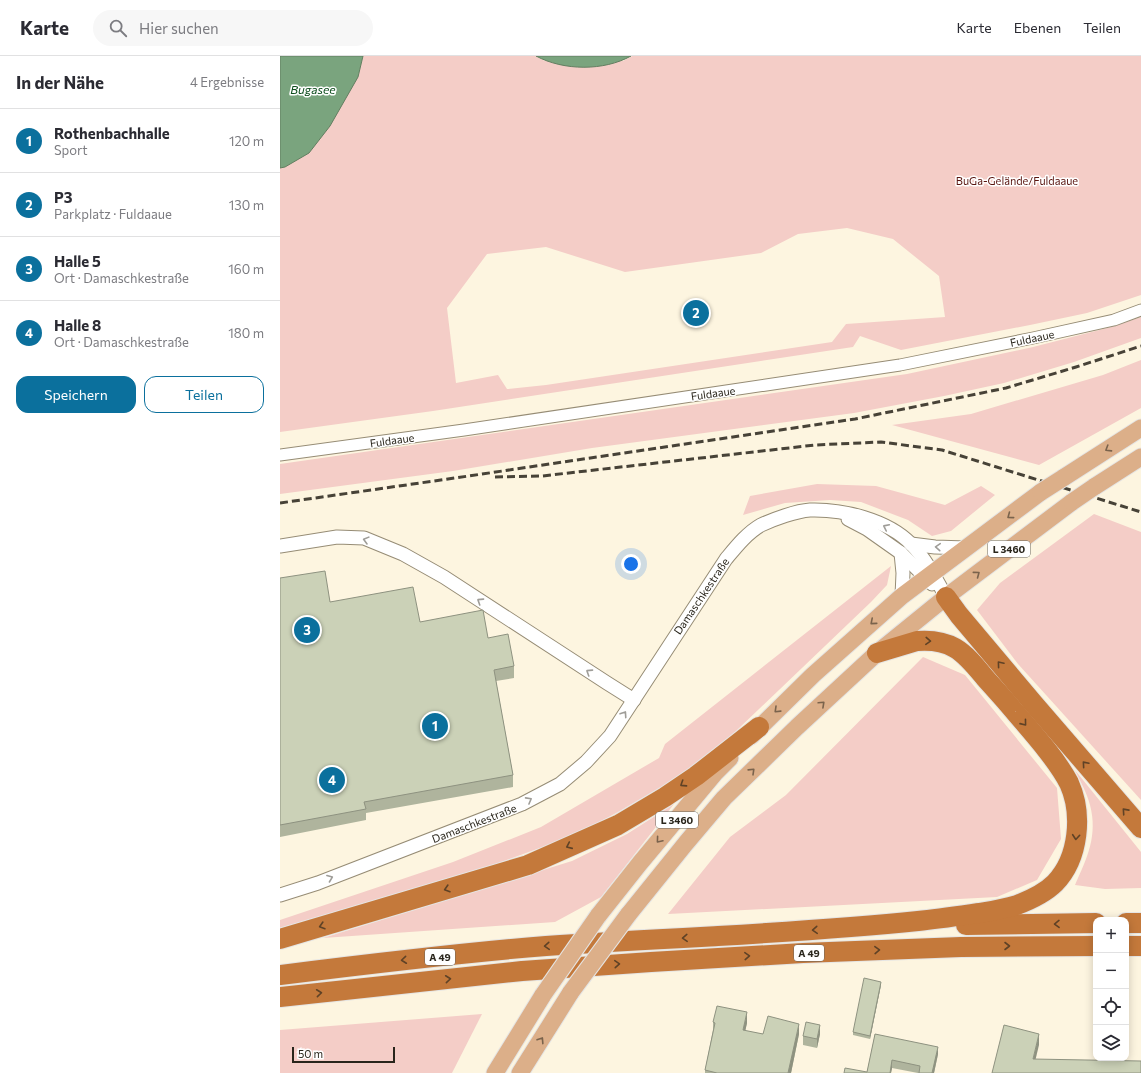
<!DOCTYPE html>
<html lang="de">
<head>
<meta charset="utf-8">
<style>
	:root { --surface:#fff; --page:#f7f7f7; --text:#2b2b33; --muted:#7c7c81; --line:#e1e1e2; --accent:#0b709d }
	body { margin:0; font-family:Commissioner,sans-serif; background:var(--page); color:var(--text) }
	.controls { position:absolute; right:12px; bottom:12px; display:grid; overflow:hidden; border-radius:8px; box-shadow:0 2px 10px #0003 }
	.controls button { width:36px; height:36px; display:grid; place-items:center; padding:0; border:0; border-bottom:1px solid var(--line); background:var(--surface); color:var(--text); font:20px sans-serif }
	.scale { position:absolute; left:12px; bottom:10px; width:103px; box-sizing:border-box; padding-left:4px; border:2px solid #29251b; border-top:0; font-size:11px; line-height:14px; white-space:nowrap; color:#29251b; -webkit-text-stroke:3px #fff; paint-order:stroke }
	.you { position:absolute; left:351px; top:508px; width:14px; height:14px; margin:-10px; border:3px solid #fff; border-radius:50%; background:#1a73e8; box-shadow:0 0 0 6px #1a73e833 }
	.badge { display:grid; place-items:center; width:26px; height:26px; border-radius:50%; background:var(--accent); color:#fff; font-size:13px; font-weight:700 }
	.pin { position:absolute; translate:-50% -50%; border:2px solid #fff; box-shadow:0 1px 4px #0006 }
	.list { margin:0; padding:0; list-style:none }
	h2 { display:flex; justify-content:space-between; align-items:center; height:52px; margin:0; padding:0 16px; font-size:17px }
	h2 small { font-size:13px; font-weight:400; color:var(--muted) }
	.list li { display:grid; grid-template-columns:26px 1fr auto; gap:12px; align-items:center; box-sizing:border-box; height:64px; padding:0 16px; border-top:1px solid var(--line) }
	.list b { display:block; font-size:15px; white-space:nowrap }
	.list p { margin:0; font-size:13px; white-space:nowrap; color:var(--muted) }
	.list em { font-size:13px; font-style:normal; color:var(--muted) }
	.actions { display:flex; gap:8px; padding:12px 16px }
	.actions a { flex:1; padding:9px 0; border:1px solid var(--accent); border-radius:12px; text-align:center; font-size:14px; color:var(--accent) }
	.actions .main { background:var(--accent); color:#fff }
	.icon { flex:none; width:22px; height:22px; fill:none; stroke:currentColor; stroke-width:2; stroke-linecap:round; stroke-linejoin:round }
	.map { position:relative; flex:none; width:861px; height:1017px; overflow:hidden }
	header { display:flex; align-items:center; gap:24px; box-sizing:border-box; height:56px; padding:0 20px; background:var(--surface); border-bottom:1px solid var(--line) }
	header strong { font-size:19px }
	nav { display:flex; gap:22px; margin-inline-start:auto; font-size:14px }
	.search { width:280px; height:36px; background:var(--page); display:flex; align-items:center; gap:10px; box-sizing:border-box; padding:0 14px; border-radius:22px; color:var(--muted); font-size:15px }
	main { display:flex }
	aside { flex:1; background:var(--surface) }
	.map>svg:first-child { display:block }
	.green { fill:#f4cdc7; fill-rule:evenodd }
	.water { fill:#7aa47e; stroke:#627e60 }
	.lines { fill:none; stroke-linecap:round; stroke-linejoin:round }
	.minor-casing { stroke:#968c75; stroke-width:13 }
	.tertiary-casing { stroke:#968c75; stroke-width:15 }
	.primary-casing { stroke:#e5e5e4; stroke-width:19 }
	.motorway-casing { stroke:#e5e5e4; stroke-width:22 }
	.minor { stroke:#fff; stroke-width:11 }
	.tertiary { stroke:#fff; stroke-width:13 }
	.primary { stroke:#dcaf89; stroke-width:17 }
	.motorway { stroke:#c4793b; stroke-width:20 }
	.rail { stroke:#474237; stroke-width:3; stroke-dasharray:8 4; stroke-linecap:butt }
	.primary-bridge-casing { stroke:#e5e5e4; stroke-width:19; stroke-linecap:butt }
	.primary-bridge { stroke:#dcaf89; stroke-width:17 }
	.wall { fill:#afb49d }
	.shaded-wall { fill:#8e9280 }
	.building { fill:#cbd1b7; stroke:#8e9280 }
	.oneway { stroke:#7a634c }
	.oneway2 { stroke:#9f9d98 }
	.oneway3 { stroke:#5f4226 }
	.labels { text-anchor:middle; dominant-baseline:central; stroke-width:3; stroke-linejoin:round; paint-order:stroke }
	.shield { fill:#fff; stroke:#69665f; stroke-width:1 }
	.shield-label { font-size:10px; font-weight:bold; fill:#29251b }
	.park-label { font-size:11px; fill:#591510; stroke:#fff }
	.street-label { font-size:11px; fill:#29251b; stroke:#fff }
	.water-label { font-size:12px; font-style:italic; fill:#0c4d1c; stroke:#fff }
</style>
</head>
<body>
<header>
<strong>Karte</strong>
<div class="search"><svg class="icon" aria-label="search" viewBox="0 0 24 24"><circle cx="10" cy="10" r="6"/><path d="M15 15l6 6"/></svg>Hier suchen</div>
<nav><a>Karte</a><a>Ebenen</a><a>Teilen</a></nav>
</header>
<main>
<aside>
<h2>In der Nähe<small>4 Ergebnisse</small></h2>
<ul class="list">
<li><span class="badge">1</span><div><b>Rothenbachhalle</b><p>Sport</p></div><em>120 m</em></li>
<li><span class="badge">2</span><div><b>P3</b><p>Parkplatz · Fuldaaue</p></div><em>130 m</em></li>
<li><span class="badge">3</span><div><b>Halle 5</b><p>Ort · Damaschkestraße</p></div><em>160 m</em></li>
<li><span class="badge">4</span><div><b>Halle 8</b><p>Ort · Damaschkestraße</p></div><em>180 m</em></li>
</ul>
<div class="actions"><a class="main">Speichern</a><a>Teilen</a></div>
</aside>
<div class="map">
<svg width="861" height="1017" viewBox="0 0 861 1017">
	<rect width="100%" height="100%" fill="#fdf5e0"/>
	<g class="green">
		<path d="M 83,0 L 256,0 L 265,5 L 343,5 L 352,0 L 861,0 L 861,239 L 807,257 L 750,269 L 621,294 L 580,280 L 573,291 L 153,355 L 0,376 L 0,112 L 5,111 L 78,21 ZM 567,172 L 613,183 L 659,220 L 665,261 L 566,268 L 552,286 L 266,329 L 227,333 L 218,319 L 176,327 L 167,252 L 207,198 L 266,191 L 345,216 L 481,197 L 518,178 Z"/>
		<polygon points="861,261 861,282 794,306 724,327 664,340 574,357 312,392 173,415 0,438 0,408 627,318 753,291 835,270"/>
		<polygon points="861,304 861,352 759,409 612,369 691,358 823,319"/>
		<polygon points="537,428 596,430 665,449 701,430 715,439 671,475 652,480 628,464 581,446 550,444 505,447 463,459 470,440"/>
		<polygon points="814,458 861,476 861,744 738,608 697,554 720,527"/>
		<polygon points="611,510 607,529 591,546 456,675 419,706 381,731 338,756 293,780 235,801 205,812 0,872 0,864 173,806 261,771 379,702 385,688"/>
		<polygon points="643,601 685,619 777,732 781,783 757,824 717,841 388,858 450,781 506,739"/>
		<path d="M 795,714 L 861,796 L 861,832 L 825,833 L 795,829 C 807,802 818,780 810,749 C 807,737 800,725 795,714 Z"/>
		<polygon points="394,748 321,841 275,866 43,882 292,805 347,778"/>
		<polygon points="202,958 172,1017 0,1017 0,974"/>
	</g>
	<g class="water">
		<polygon points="0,0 83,0 78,21 50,70 29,97 5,111 0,112"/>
		<path d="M 256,0 L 351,0 C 324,15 284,15 256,0 Z"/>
	</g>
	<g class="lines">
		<g class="minor-casing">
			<polyline id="minor" points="0,399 184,374 620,309 753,282 834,264 861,254"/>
		</g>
		<g class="tertiary-casing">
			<g id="tertiary">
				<polyline points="568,463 587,473 621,497 652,528"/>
				<polyline points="631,488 655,491 686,492"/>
				<polyline points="0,490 57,481 84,482 123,498 164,521 327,627 354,644"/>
				<polyline points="621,497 623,517 622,540"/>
				<path d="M 0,839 L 38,827 L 242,748 L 280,728 L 306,706 L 330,680 L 446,503 C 456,491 467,477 481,469 C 494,463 516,455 530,454 C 563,453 608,464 631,488 C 646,503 656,523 666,541"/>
			</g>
		</g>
		<g class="primary-casing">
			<g id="primary">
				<polyline points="783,422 861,372"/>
				<polyline points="814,431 861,401"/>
				<polyline points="471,680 533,619 622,540 761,436"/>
				<polyline points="348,859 406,787 444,742 517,671 597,597 666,541 792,446"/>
				<polyline points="318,860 360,807 435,717 450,702"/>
				<polyline points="215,1017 263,939"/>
				<polyline points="240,1017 291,936"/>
			</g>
		</g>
		<g class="motorway-casing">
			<g id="motorway">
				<polyline points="666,541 679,559 753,647 861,772"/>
				<polyline points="846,867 861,867"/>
				<polyline points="686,869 816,867"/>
				<polyline points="0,883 248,809 338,769 385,741 416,720 479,671"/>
				<polyline points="846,890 861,890"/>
				<path d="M 0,919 C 88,908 177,897 266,890 C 323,886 381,883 438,880 C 505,876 571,872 638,865 C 658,863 678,860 699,857 C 711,855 724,853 737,849 C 750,844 765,837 775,827 C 799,802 803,758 789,727 C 777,704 753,677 735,656 C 726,645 716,634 706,623 C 697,612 687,599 675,592 C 663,585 650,584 637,585 L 597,597"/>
				<polyline points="0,941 242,915 371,906 523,897 681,891 816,890"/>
			</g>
		</g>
		<use href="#minor" class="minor"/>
		<use href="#tertiary" class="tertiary"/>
		<use href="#primary" class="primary"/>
		<use href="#motorway" class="motorway"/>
		<g class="rail">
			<polyline points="215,421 262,420 535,389 601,386 662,394 861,456"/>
			<polyline points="0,447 175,422 575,363 726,332 796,311 861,290"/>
		</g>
		<g class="primary-bridge-casing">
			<g id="primary-bridge">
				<polyline points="761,436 783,422"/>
				<polyline points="792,446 814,431"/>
				<polyline points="291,936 348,859"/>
				<polyline points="263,939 318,860"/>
			</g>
		</g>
		<use href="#primary-bridge" class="primary-bridge"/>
	</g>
	<g class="wall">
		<polygon points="0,522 50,546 140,566 208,582 234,610 234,622 216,625 233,719 233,731 86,757 86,764 0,781"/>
		<polygon points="601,929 590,983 573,979 573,976"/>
		<polygon points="433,966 467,967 465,975 483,978 519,978 511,1017 425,1017 425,1014 433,974"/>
		<polygon points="540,978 537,992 523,989 523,980"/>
		<polygon points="595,978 658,998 654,1017 638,1017 612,1012 611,1017 564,1017 587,1016"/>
	</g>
	<g class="shaded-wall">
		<polygon points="601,926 601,929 590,983 590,980"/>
		<polygon points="467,956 467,967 463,985 463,974"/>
		<polygon points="519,968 519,978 511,1017 508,1017"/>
		<polygon points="540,969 540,978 537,992 537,983"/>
		<polygon points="759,978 759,989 753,1014 753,1003"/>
		<polygon points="658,991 658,998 654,1017 652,1017"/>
		<polygon points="612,1004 612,1012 611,1017 610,1017"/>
	</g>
	<g class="building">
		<polygon points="45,515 50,546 133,531 140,566 203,554 208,582 228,578 234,610 214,614 233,719 84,746 86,753 0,769 0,522"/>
		<polygon points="584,922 601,926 590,980 573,976"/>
		<polygon points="437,950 467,956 463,974 483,978 488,960 519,968 508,1017 437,1017 425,1014 435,967 433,966"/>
		<polygon points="526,966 540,969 537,983 523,980"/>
		<polygon points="724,969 759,978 753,1003 861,1005 861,1017 712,1017"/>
		<polygon points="595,978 658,991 652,1017 639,1017 640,1010 612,1004 610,1017 564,1017 565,1012 587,1016"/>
	</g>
	<defs><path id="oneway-chevron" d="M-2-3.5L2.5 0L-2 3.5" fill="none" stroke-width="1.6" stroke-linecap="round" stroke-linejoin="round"/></defs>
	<g class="oneway">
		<use href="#oneway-chevron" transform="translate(828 393) rotate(148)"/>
		<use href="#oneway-chevron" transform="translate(730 460) rotate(143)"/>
		<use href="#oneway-chevron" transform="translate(697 518) rotate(-37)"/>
		<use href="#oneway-chevron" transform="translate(593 566) rotate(139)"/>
		<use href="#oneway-chevron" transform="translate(542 648) rotate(-43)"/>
		<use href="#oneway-chevron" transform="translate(497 654) rotate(136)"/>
		<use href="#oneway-chevron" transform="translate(472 715) rotate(-44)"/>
		<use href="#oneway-chevron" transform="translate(379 784) rotate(130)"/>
		<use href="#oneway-chevron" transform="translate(261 984) rotate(-57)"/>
	</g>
	<g class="oneway2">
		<use href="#oneway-chevron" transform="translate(606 471) rotate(-154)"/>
		<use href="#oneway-chevron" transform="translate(86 484) rotate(-165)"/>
		<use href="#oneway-chevron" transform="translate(658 491) rotate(-176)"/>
		<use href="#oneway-chevron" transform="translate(200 545) rotate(-147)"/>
		<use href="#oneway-chevron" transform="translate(309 616) rotate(-147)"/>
		<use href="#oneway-chevron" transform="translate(344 658) rotate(-56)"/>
		<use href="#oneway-chevron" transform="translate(249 744) rotate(-29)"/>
		<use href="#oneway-chevron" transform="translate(50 822) rotate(-21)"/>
	</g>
	<g class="oneway3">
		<use href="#oneway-chevron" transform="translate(648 585) rotate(3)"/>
		<use href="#oneway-chevron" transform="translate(720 608) rotate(-130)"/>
		<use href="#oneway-chevron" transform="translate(744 667) rotate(51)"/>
		<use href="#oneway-chevron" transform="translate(805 708) rotate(-131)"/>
		<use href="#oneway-chevron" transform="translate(403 728) rotate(147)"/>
		<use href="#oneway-chevron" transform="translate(845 755) rotate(-132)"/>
		<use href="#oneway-chevron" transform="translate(796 781) rotate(95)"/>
		<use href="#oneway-chevron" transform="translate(289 790) rotate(156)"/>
		<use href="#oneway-chevron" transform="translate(167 833) rotate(163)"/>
		<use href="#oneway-chevron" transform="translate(777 868) rotate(179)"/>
		<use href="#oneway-chevron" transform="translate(42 870) rotate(163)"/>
		<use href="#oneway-chevron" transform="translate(535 874) rotate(176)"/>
		<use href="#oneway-chevron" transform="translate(405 882) rotate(177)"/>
		<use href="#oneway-chevron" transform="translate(267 890) rotate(176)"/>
		<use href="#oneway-chevron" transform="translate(727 890)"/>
		<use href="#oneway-chevron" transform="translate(597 894) rotate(-2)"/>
		<use href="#oneway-chevron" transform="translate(467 900) rotate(-3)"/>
		<use href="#oneway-chevron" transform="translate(124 904) rotate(174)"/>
		<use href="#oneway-chevron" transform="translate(337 908) rotate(-4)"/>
		<use href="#oneway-chevron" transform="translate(168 923) rotate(-6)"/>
		<use href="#oneway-chevron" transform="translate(39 937) rotate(-6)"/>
	</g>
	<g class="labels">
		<g class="shield">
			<rect x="708" y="485" width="42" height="16" rx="3"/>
			<rect x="376" y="756" width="42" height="16" rx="3"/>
			<rect x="514" y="889" width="30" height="16" rx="3"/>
			<rect x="145" y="893" width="30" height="16" rx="3"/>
		</g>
		<g class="shield-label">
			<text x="729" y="493">L 3460</text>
			<text x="397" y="764">L 3460</text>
			<text x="529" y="897">A 49</text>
			<text x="160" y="901">A 49</text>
		</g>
		<g class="park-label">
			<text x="737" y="124">BuGa-Gelände/Fuldaaue</text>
		</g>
		<g class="street-label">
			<text transform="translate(752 282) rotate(-12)">Fuldaaue</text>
			<text transform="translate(433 337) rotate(-8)">Fuldaaue</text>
			<text transform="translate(112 384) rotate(-8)">Fuldaaue</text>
			<text transform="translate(421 540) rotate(-56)">Damaschkestraße</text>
			<text transform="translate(194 767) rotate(-21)">Damaschkestraße</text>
		</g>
		<g class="water-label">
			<text x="33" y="33">Bugasee</text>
		</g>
	</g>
</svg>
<div class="controls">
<button>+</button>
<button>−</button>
<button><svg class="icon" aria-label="locate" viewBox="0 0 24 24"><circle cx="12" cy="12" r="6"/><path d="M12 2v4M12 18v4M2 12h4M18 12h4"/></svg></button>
<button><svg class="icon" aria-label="layers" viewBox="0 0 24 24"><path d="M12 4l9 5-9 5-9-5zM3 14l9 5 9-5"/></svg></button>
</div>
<div class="scale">50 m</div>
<div class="you"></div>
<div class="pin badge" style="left:155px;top:670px">1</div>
<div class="pin badge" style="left:416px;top:257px">2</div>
<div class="pin badge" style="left:27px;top:574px">3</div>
<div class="pin badge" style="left:52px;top:724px">4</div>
</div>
</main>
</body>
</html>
